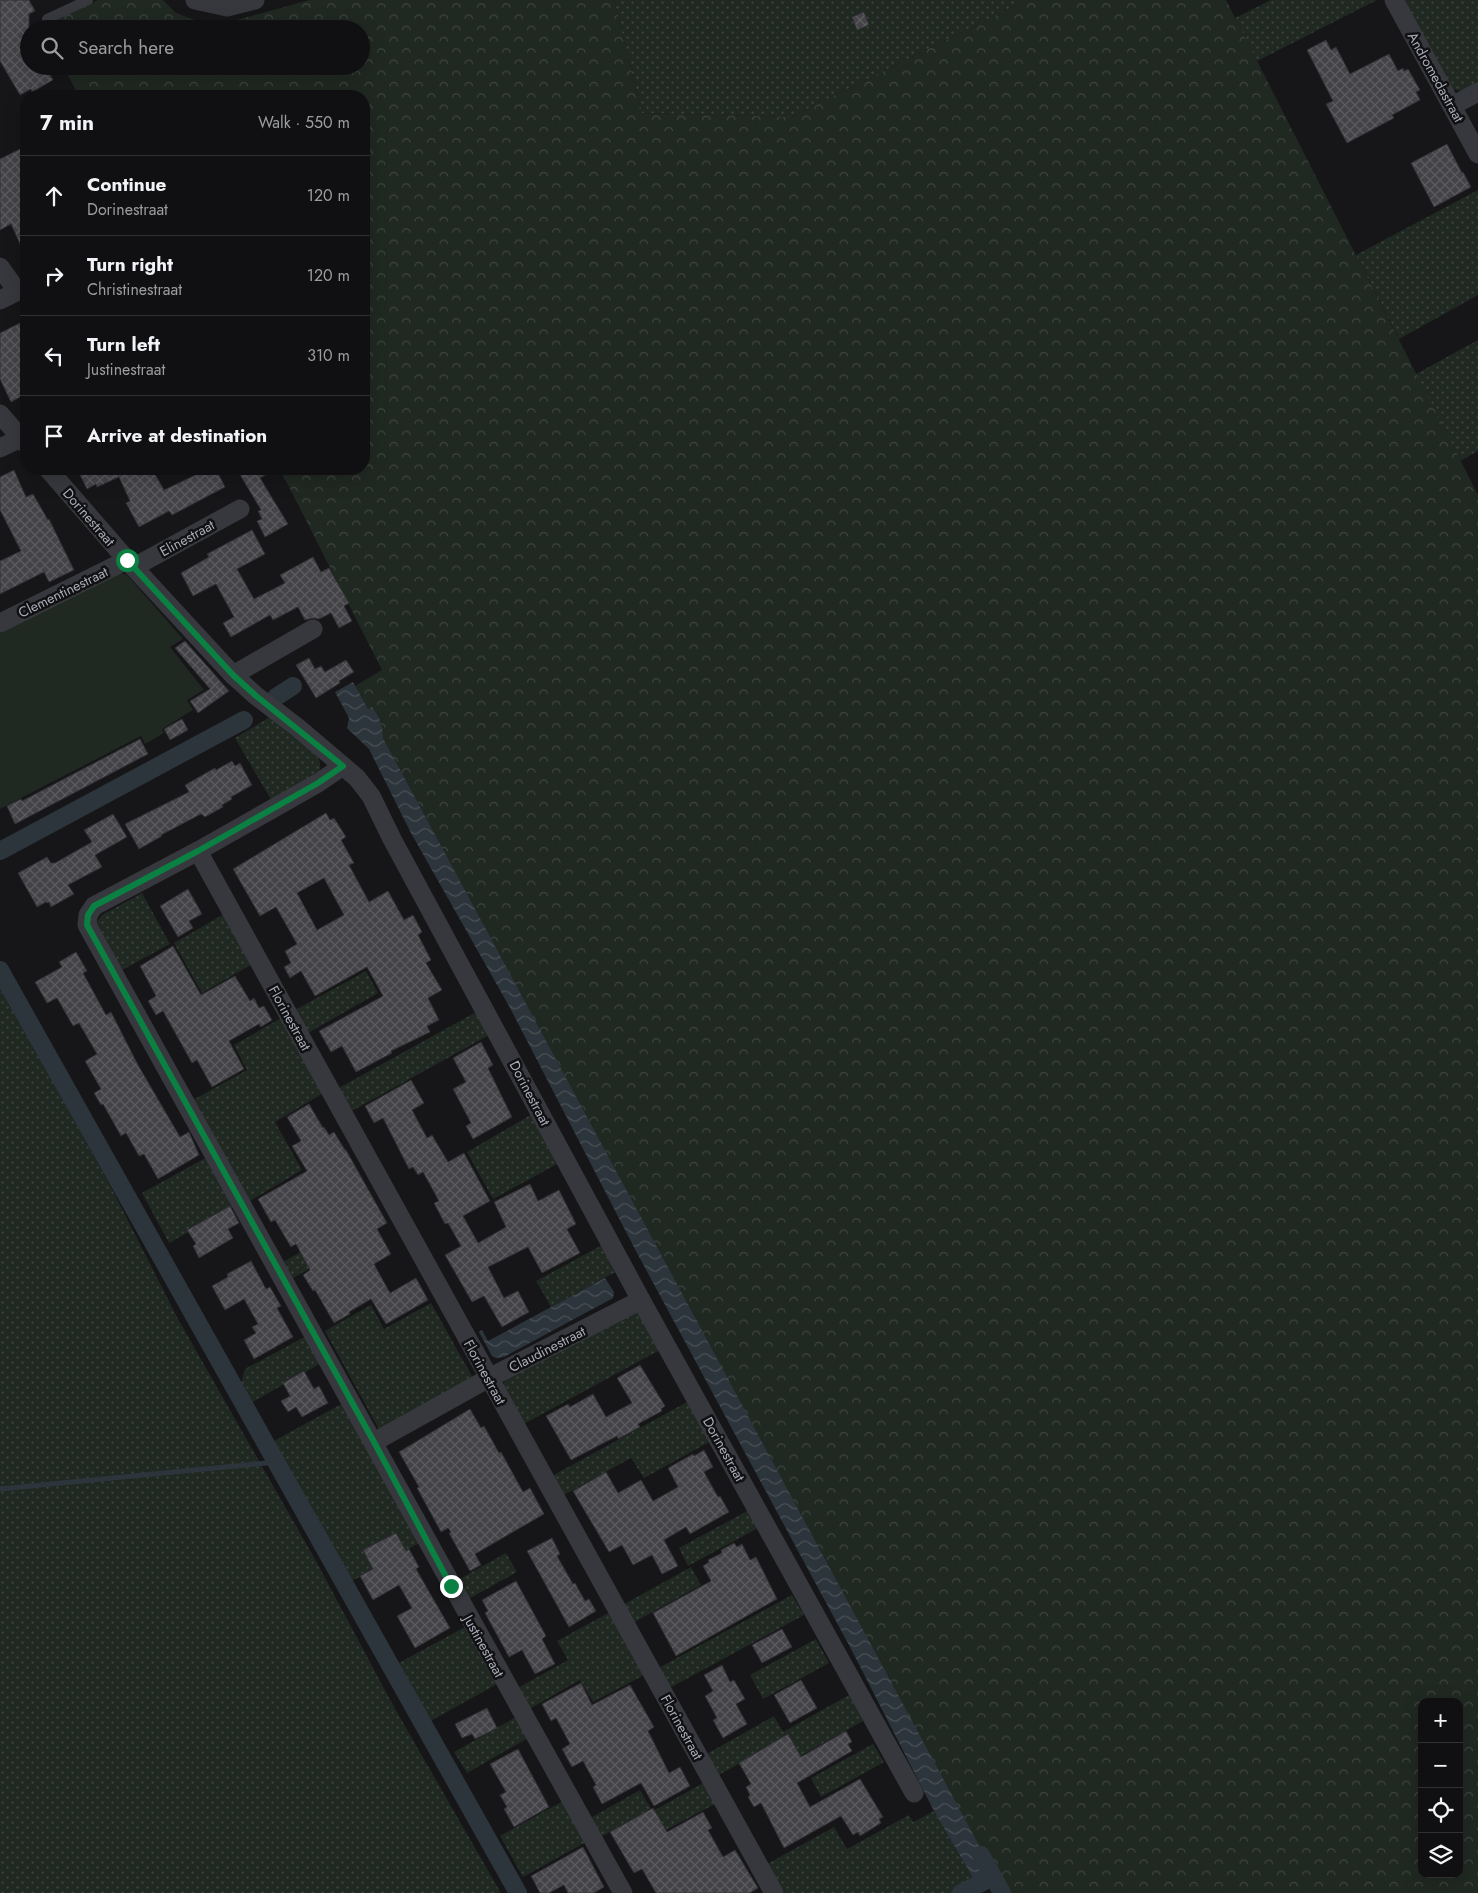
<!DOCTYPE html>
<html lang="en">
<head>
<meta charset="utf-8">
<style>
	:root { --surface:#101012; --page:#1e1e20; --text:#f1f3f6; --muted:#9c9d9f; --line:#303032 }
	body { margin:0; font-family:Jost,sans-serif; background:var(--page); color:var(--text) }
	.controls { position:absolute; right:15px; bottom:15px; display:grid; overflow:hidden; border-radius:10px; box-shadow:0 5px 20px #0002 }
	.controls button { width:45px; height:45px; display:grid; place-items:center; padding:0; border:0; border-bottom:1px solid var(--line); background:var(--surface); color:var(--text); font:25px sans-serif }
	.stop { position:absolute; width:15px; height:15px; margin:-11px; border:4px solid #0b8043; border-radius:50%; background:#fff }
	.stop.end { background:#0b8043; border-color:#fff; box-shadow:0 1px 5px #0008 }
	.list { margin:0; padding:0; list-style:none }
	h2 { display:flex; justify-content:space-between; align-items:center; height:65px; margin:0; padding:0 20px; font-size:21px }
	h2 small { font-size:16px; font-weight:400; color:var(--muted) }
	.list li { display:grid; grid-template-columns:32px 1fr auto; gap:15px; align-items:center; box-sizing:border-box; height:80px; padding:0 20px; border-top:1px solid var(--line) }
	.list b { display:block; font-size:19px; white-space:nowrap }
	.list p { margin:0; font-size:16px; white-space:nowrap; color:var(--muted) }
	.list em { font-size:16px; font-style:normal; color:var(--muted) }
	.icon { flex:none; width:28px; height:28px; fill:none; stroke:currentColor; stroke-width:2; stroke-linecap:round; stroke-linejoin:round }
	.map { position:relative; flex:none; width:1478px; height:1893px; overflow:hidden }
	.search { position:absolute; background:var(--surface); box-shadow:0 5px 20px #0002; left:20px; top:20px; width:350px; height:55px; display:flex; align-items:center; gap:12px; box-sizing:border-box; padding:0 18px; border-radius:28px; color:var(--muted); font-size:19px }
	.panel { position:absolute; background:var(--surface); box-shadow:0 5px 20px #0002; left:20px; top:90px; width:350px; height:385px; border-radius:20px }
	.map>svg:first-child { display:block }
	.grass { fill:url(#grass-dots) }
	.forest { fill:url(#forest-crowns); fill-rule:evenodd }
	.pitch { fill:#202822 }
	.water { fill:url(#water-waves) }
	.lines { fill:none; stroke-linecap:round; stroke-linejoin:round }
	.stream { stroke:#2d353c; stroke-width:5 }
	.canal { stroke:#2d353c; stroke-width:18 }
	.building { fill:url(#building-cross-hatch); stroke:#303034; fill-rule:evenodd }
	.service { stroke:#37383d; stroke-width:10 }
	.minor { stroke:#37383d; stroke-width:19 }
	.route { stroke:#0b8043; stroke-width:6 }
	.labels { text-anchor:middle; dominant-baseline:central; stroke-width:5; stroke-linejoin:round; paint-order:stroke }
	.street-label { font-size:14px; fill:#a9adb8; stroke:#111113 }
</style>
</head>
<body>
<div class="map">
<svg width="1478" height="1893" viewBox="0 0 1478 1893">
	<defs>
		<pattern id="grass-dots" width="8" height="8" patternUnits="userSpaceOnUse" patternTransform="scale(1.25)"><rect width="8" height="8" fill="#202822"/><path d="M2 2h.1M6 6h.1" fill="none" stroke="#3e4440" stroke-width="1.8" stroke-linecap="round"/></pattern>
		<pattern id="forest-crowns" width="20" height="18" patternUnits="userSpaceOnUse" patternTransform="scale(1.25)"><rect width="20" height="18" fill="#202822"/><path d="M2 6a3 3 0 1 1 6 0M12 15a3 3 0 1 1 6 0" fill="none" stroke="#3e4440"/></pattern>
		<pattern id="water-waves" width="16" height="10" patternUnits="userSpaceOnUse" patternTransform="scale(1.25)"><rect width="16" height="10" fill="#2d353c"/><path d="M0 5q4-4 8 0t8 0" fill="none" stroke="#495056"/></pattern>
		<pattern id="building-cross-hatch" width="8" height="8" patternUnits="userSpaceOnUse" patternTransform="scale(1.25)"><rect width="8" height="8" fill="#434348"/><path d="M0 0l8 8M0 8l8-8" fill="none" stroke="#5b5b60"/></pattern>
	</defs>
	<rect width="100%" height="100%" fill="#161618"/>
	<g class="grass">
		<polygon points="614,0 1017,0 1017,5 791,117 642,113"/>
		<polygon points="1271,0 1377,0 1257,61 1235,18"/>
		<path d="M 1402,0 L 1478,0 L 1478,87 C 1467,90 1459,93 1449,87 Z"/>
		<polygon points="1478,190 1478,295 1399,339 1356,255"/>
		<polygon points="1478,340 1478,451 1460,461 1416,374"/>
		<path d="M 270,717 C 284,728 312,744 319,760 C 321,765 320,770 319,776 L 273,803 L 235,738 Z"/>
		<polygon points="142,893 170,944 122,970 96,923 102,915"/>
		<polygon points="226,913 254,963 202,993 174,943"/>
		<polygon points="366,971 378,993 308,1033 295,1010"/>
		<polygon points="0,986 111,1187 178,1319 316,1561 394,1707 501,1893 0,1893"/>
		<polygon points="478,1011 491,1034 350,1112 337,1089"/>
		<polygon points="283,1017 325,1092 275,1122 302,1170 248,1202 193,1100 247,1070 234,1045"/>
		<polygon points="534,1113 561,1162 493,1199 467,1152"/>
		<polygon points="209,1156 237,1205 169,1243 142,1193"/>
		<polygon points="334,1233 343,1249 293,1278 283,1262"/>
		<polygon points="604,1244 619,1270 551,1307 536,1281"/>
		<polygon points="431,1303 473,1378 380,1431 325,1331 371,1305 384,1329"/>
		<polygon points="634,1311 639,1313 660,1350 522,1425 503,1388 504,1382 509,1376"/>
		<path d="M 308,1335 L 323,1362 L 249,1404 C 241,1389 240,1385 245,1369 Z"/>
		<polygon points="689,1401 711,1441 644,1478 631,1458 562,1496 550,1477"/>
		<polygon points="345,1402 421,1542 349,1583 272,1442"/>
		<polygon points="749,1510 758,1528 688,1566 679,1548"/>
		<polygon points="506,1553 517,1572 465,1601 454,1582"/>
		<polygon points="691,1567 701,1585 631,1624 621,1606"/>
		<polygon points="792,1595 804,1615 666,1690 655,1670"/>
		<polygon points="610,1612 644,1675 593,1702 580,1680 526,1711 514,1690 568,1660 557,1641"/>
		<polygon points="465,1627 497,1684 427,1723 395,1665"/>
		<polygon points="816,1639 829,1663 763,1699 750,1675"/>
		<polygon points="849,1695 863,1721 797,1758 786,1738 715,1777 703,1756 774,1716 783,1732"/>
		<polygon points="516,1717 528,1738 467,1773 454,1752"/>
		<polygon points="873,1744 884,1762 821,1797 811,1778"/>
		<polygon points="705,1782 717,1803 664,1831 653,1811"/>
		<polygon points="640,1790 651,1809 597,1839 587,1820"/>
		<polygon points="563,1801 586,1842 523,1877 500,1836"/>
		<polygon points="934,1811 975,1882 953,1893 785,1893 767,1864 834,1827 847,1849 909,1815 913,1822"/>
	</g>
	<path class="forest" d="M 98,0 L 163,0 L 176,13 L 197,21 L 216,24 L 237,20 L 310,0 L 614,0 L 642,113 L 791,117 L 1017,5 L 1017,0 L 1226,0 L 1478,495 L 1478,1893 L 1008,1893 L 993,1877 L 383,738 C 383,726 380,717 372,707 L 368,709 L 355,686 L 382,670 L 280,469 L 364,469 L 364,96 L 79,96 L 63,66 L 361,66 L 361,29 L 42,29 L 41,27 ZM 1422,1702 L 1459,1702 L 1459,1874 L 1422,1874 Z"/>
	<polygon class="pitch" points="121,573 127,575 183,639 170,647 204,690 187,700 193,710 162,729 164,733 145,744 141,736 0,809 0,633"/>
	<g class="water">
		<path d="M 353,682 L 368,709 L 372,707 C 380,717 383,726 383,738 L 996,1877 L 977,1885 L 934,1811 L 850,1647 L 637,1253 L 509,1006 L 411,833 L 369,749 L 347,728 L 349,718 L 335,692 Z"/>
		<polygon points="605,1278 614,1292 613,1298 504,1357 496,1358 492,1356 479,1332 482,1330 488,1341"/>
	</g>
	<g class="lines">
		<polyline class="stream" points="0,1489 276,1462"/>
		<g class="canal">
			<polyline points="276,697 293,686"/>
			<polyline points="0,851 244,720"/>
			<polyline points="0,970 518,1893"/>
			<polyline points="981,1855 1002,1893"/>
			<polyline points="961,1893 993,1877"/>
		</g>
	</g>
	<g class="building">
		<polygon points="0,0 29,0 35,11 29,14 29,66 45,66 53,80 32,92 31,89 20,95 0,61"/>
		<polygon points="864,12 869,25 857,30 852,17"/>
		<polygon points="1326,40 1331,50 1336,47 1350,74 1389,54 1398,71 1403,68 1404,71 1408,69 1420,90 1416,92 1420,100 1392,115 1394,118 1347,143 1326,104 1333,101 1307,50"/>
		<polygon points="1447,144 1462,173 1463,172 1471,187 1434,207 1411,163"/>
		<polygon points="26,146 26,257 11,224 0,230 0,159"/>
		<polygon points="26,320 26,394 11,402 0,379 0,333"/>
		<polygon points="77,469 152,469 164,490 208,469 216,469 225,487 172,515 169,511 139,527 126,503 130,501 119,477 97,487 96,484 87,489"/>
		<polygon points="247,469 276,469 260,478 288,524 265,537 257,521 262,519 258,511 261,510 239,473"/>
		<polygon points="14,470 26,497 33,494 48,520 49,519 74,570 49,582 44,572 0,594 0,561 21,551 0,510 0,477"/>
		<polygon points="252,530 265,554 237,569 254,599 285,583 280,575 313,557 321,572 329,568 349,603 344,606 352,621 339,628 331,613 319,619 313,618 305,620 298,607 273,620 270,615 231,637 223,623 234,617 216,584 193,596 181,573 209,557 207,554"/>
		<polygon points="185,641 229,691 198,713 190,701 210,689 175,648"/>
		<polygon points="309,658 315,669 321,666 325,672 346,660 354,672 339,681 340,683 316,698 296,665"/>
		<polygon points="182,719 188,730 170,740 164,729"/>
		<polygon points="140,739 148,754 15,824 7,806 21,799 22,801"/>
		<polygon points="232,761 235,766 240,763 252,785 231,797 232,799 222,805 223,807 205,817 201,814 161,835 162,836 139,849 125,824 189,792 185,785 215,768 216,770"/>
		<path d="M 326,813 L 330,820 L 334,818 L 346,837 L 341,840 L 354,863 L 349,865 L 369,902 L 388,891 L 404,920 L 413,915 L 422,932 L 418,935 L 431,960 L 426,963 L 442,990 L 428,998 L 439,1020 L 427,1026 L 430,1032 L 391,1051 L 392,1053 L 356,1072 L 342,1046 L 331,1052 L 319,1031 L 383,996 L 367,967 L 315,996 L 301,971 L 290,978 L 284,967 L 291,963 L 285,951 L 297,944 L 276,907 L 260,916 L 233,869 ZM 324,878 L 344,915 L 317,930 L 297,893 Z"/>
		<polygon points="113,814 127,837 95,855 102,867 68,885 74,894 51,907 49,902 47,903 46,902 37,907 18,873 47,857 51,863 55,863 92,842 84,830"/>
		<polygon points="188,889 202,914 189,921 193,928 178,937 160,906"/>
		<polygon points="173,946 201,995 235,976 250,1001 254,998 259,1008 264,1006 272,1020 261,1027 259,1024 229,1041 244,1069 212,1087 197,1060 192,1063 163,1011 156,1015 148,1001 156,996 140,966"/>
		<polygon points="76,952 87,971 83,973 106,1015 111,1012 138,1065 180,1137 189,1132 199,1155 158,1179 144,1154 139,1156 126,1133 121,1136 103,1104 101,1105 94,1093 101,1089 85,1061 97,1054 79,1023 73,1026 57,998 47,1003 35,982 62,967 59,962"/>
		<polygon points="481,1042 493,1065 488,1068 512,1117 473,1139 466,1126 471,1123 453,1089 466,1082 453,1058"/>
		<polygon points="411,1080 424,1103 412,1110 427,1138 432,1135 448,1162 464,1153 490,1201 463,1216 478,1243 506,1227 494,1202 530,1184 538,1201 559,1190 576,1224 567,1229 580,1253 542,1273 528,1247 488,1267 504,1298 518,1291 529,1312 502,1327 484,1296 472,1302 445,1255 461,1246 448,1223 445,1224 434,1203 439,1201 423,1172 418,1175 413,1167 409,1169 383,1118 374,1123 365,1106"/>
		<polygon points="309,1104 323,1128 324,1127 329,1135 334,1132 345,1150 346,1150 387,1223 377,1229 391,1254 374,1264 390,1293 416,1278 428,1300 386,1324 371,1299 349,1312 350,1314 334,1323 315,1290 313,1291 303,1275 310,1270 296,1244 291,1247 275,1220 271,1222 258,1199 307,1171 292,1146 301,1141 287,1117"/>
		<polygon points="230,1206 239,1223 228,1229 233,1238 199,1258 193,1246 196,1244 187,1230"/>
		<polygon points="251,1261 266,1289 270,1287 281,1306 277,1308 293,1337 254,1359 244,1340 256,1333 252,1327 258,1324 244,1299 225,1310 212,1286 228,1277 227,1274"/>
		<polygon points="640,1365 665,1406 661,1409 662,1411 638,1424 640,1427 618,1439 617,1436 571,1460 546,1416 568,1404 570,1407 593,1394 606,1417 632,1403 617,1378"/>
		<polygon points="304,1371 314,1389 319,1386 328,1403 302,1417 296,1407 288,1412 281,1401 290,1396 283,1383"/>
		<polygon points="470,1409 481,1428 484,1426 499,1453 501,1452 523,1492 530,1488 544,1514 475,1554 481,1565 470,1571 449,1533 451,1532 448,1528 441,1532 417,1488 419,1487 399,1452"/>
		<polygon points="704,1450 713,1467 704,1472 718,1497 720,1496 729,1512 690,1534 686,1527 664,1540 678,1566 662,1574 652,1555 633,1565 622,1545 609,1552 573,1491 606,1472 618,1493 641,1480 653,1501 678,1487 668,1468 693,1454 694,1456"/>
		<polygon points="396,1533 406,1551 409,1549 419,1567 416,1569 450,1628 415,1648 397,1616 412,1608 399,1585 373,1600 360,1576 373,1569 363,1550"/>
		<polygon points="552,1538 560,1554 557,1556 573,1584 575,1583 585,1601 589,1599 596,1611 569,1627 527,1551"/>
		<polygon points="734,1543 737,1547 742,1544 750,1560 756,1557 777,1599 676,1656 653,1613 711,1581 703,1566 709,1562 708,1560 722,1553 721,1550"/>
		<polygon points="516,1581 546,1636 542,1639 555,1664 535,1674 522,1650 509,1657 485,1613 488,1611 482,1600"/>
		<polygon points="782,1629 792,1647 762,1663 752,1645"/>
		<polygon points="722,1665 730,1682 734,1680 745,1699 736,1704 747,1724 723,1738 713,1720 717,1718 705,1696 713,1691 704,1675"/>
		<polygon points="801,1680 817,1708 790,1723 774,1695"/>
		<polygon points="581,1683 592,1705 630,1685 654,1727 648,1731 669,1773 680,1767 690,1786 654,1806 641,1783 602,1804 593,1787 596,1785 583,1761 572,1767 562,1749 570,1744 556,1718 551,1721 542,1704"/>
		<polygon points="487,1708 497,1728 475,1739 472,1734 462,1738 455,1724"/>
		<polygon points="846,1731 852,1742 848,1744 852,1751 797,1783 810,1807 860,1779 883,1817 879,1819 881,1823 860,1836 858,1832 853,1835 841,1816 784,1848 761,1803 754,1807 748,1797 750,1795 746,1787 751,1784 739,1763 788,1734 801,1757"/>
		<polygon points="518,1749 549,1807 514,1827 504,1809 507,1807 500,1795 506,1792 490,1764"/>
		<polygon points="653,1808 667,1832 703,1812 712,1828 708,1830 723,1857 735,1850 758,1888 750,1893 656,1893 642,1869 634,1873 610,1832"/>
		<polygon points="583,1847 604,1887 594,1893 568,1893 564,1885 549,1893 540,1893 531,1876"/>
	</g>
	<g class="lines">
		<polyline class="service" points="47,19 88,0"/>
		<g class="minor">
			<polyline points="195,0 227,7 255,0"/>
			<polyline points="1394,0 1478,154"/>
			<polyline points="1452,106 1478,92"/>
			<polyline points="0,267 17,291"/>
			<polyline points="0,300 26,287"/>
			<polyline points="0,414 26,444"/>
			<polyline points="0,448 21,438"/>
			<polyline points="48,469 127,560 233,675 255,695 297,727 357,778 371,796 392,839 641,1300 914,1793"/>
			<polyline points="134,567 240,509"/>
			<polyline points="0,623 127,560"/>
			<polyline points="233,675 313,629"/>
			<path d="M 343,766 L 318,783 L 198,851 L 94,906 L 88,915 L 87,925 C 266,1247 443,1571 623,1893"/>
			<polyline points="198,851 774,1893"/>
			<polyline points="374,1442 489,1378 641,1300"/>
		</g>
	</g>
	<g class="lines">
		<polyline class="route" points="127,560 233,675 255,695 343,766 318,783 198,851 94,906 88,915 87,925 374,1442 451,1586"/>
	</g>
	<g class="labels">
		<g class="street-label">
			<text transform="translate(1436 77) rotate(61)">Andromedastraat</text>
			<text transform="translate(89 517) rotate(49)">Dorinestraat</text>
			<text transform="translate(187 538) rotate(-29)">Elinestraat</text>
			<text transform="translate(63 592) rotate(-26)">Clementinestraat</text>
			<text transform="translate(290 1018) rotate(61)">Florinestraat</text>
			<text transform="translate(530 1093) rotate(62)">Dorinestraat</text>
			<text transform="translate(547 1349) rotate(-27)">Claudinestraat</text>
			<text transform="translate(485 1372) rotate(61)">Florinestraat</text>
			<text transform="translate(724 1449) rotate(61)">Dorinestraat</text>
			<text transform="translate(484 1646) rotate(61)">Justinestraat</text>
			<text transform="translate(682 1727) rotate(61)">Florinestraat</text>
		</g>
	</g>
</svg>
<div class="controls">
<button>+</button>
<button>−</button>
<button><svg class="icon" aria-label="locate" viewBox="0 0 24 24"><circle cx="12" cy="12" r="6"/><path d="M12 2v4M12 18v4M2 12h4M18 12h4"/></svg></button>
<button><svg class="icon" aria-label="layers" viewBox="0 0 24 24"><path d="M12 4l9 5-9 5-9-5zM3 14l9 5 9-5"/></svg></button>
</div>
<div class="stop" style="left:127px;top:560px"></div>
<div class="stop end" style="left:451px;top:1586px"></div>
<div class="search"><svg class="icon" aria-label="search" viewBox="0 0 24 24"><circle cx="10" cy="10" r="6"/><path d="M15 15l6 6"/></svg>Search here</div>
<section class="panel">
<h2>7 min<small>Walk · 550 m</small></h2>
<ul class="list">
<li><svg class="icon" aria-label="ahead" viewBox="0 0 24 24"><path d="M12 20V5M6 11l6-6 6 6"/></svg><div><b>Continue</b><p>Dorinestraat</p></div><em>120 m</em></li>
<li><svg class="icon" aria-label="right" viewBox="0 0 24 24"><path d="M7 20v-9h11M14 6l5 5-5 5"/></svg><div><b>Turn right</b><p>Christinestraat</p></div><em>120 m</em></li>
<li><svg class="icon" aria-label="left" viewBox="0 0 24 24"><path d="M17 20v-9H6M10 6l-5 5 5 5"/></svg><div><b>Turn left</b><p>Justinestraat</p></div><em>310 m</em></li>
<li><svg class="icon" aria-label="arrive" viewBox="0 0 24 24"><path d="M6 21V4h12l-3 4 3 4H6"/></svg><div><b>Arrive at destination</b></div></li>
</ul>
</section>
</div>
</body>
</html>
